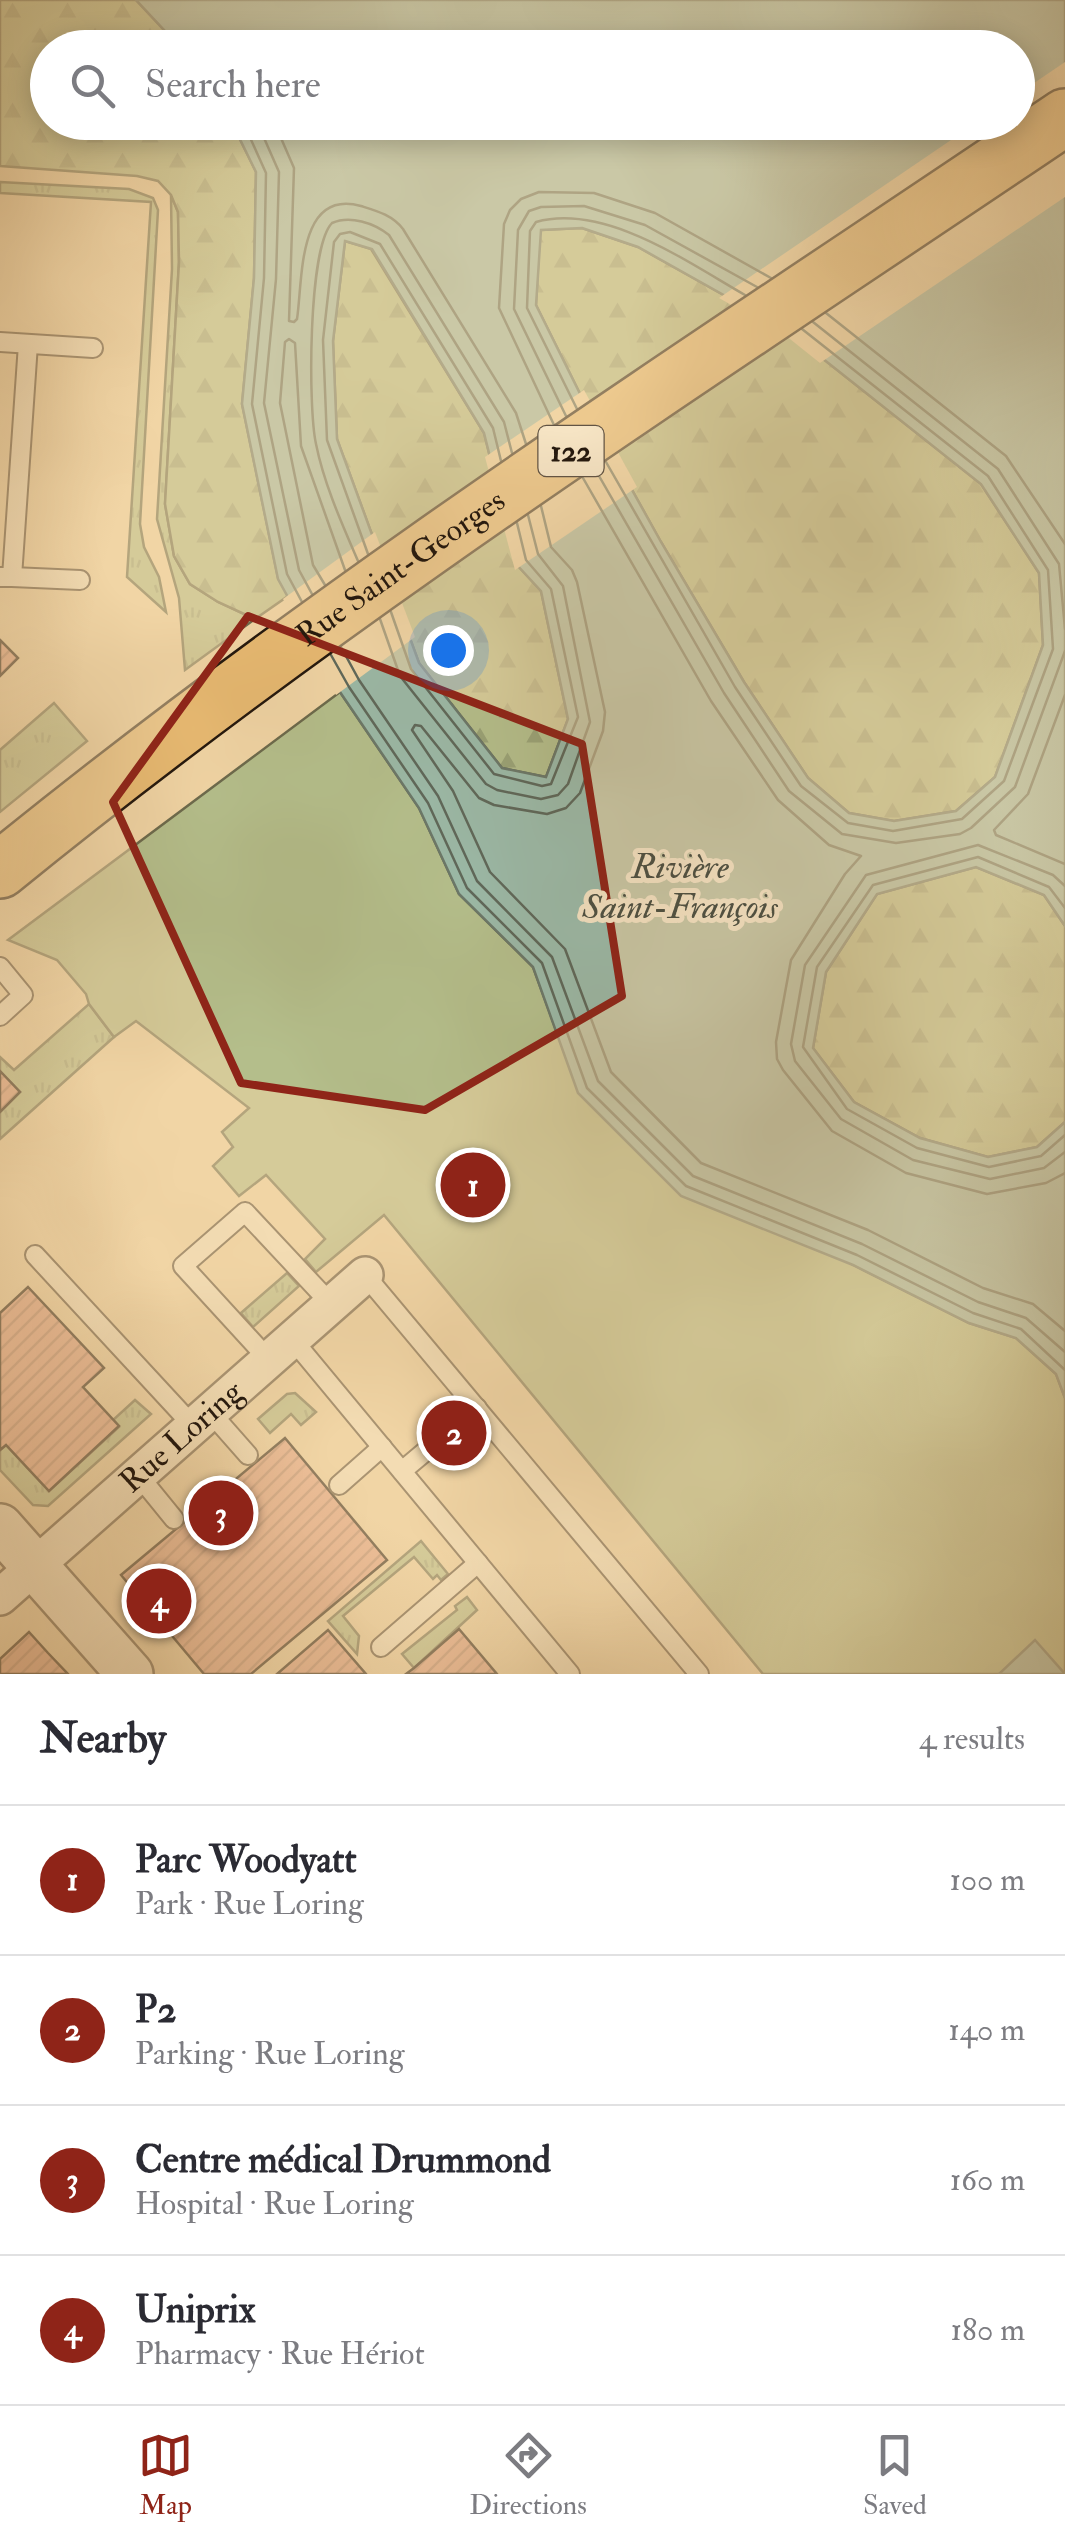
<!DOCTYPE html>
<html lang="en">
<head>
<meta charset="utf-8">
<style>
	:root { --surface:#fff; --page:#f2f2f3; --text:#2b2b33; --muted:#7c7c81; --line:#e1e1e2; --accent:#8f2418 }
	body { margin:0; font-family:"IM FELL Double Pica",serif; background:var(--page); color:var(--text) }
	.you { position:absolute; left:448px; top:650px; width:35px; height:35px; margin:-25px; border:8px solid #fff; border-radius:50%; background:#1a73e8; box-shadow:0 0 0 15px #1a73e833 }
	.badge { display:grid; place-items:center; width:65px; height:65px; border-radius:50%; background:var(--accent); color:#fff; font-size:32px; font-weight:700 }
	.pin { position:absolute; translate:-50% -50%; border:5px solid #fff; box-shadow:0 2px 10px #0006 }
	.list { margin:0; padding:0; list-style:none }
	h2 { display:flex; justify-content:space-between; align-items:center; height:130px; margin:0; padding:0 40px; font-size:42px }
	h2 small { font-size:32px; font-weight:400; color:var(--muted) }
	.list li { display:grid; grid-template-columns:65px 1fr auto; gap:30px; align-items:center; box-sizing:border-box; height:150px; padding:0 40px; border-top:2px solid var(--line) }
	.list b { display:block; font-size:38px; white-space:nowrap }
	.list p { margin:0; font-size:32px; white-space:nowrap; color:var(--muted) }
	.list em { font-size:32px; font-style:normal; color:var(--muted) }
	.icon { flex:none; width:55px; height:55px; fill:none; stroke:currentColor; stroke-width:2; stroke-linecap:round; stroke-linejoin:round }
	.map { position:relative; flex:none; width:1065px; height:1674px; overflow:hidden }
	.search { position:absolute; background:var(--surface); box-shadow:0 5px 25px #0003; left:30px; right:30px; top:30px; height:110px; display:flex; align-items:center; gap:25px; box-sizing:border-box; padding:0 35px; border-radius:55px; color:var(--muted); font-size:38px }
	.sheet { height:730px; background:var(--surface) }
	nav { display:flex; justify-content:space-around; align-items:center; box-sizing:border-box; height:140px; border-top:2px solid var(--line); background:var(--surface); font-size:28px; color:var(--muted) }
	nav a { display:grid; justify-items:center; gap:5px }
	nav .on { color:var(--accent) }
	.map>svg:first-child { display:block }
	.grass { fill:url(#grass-tufts); stroke:#6c6a4c; stroke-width:2.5 }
	.forest { fill:url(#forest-firs); stroke:#6c6a4c; stroke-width:2.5 }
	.park { fill:#b4be8b; stroke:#6c6a4c; stroke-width:2.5 }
	.water { fill:#9bb9a7; stroke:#6b7869; stroke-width:2.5; fill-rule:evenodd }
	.pier { fill:#f1d5a5 }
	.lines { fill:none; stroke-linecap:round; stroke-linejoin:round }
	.shore { stroke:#5f685a; stroke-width:2.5 }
	.building { fill:url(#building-hatch); stroke:#23170d; stroke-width:2.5 }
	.service-casing { stroke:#564633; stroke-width:22 }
	.minor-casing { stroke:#564633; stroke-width:40 }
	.tertiary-casing { stroke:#564633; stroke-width:50 }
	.primary-casing { stroke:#23170d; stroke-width:60 }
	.service { stroke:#f6e4c4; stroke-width:18 }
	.minor { stroke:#f6e4c4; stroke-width:35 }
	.tertiary { stroke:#f6e4c4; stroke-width:45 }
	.primary { stroke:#e8ba72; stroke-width:55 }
	.marked { fill:none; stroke:#8f2418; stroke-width:8; stroke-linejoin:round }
	.labels { text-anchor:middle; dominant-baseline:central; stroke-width:10; stroke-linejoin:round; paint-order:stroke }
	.shield { fill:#f6e4c4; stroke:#625444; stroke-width:2.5 }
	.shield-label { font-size:30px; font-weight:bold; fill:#23170d }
	.street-label { font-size:32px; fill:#23170d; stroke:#f6e4c4 }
	.water-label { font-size:35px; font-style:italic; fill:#4d5043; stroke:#f6e4c4 }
</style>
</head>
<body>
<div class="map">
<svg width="1065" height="1674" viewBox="0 0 1065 1674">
	<defs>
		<pattern id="grass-tufts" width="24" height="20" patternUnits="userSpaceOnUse" patternTransform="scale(2.5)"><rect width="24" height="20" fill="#b4be8b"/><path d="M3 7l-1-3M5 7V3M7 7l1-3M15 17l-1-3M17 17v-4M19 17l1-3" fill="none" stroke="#9aa377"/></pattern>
		<pattern id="forest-firs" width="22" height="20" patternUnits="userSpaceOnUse" patternTransform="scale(2.5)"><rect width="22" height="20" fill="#b4be8b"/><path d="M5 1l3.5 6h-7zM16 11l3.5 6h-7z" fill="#9aa377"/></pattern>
		<pattern id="building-hatch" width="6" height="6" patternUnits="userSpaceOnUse" patternTransform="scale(2.5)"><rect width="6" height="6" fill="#e7a386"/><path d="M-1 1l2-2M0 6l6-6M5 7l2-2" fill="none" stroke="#bb846c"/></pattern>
	</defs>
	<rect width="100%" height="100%" fill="#f1d5a5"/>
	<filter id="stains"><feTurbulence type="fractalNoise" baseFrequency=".002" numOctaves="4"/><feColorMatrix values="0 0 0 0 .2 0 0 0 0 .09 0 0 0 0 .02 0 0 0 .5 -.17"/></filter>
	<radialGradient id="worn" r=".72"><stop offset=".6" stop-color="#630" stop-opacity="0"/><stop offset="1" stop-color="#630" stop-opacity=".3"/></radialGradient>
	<g class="grass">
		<polygon points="0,182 129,189 153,198 158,210 140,524 144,547 159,577 166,612 127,577 151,202 0,193"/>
		<polygon points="171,195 178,212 179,262 165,504 174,556 190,584 218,602 255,619 185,670 179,598 157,519 172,269"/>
		<polygon points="54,703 87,741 0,812 0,750"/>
		<polygon points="89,1004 114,1037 0,1139 0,1112 20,1092 0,1071 0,1057 14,1070"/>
		<polygon points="287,1273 299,1286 253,1327 241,1313"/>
		<polygon points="295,1393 316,1412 301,1425 291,1414 270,1433 258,1419 287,1394"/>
		<polygon points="135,1400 151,1414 48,1506 33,1505 0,1470 0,1450 6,1445 49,1491 119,1427 113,1420"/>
		<polygon points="421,1541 448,1574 441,1580 437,1575 433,1579 414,1557 343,1616 359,1636 357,1654 328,1621"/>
		<polygon points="467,1597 477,1610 414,1668 402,1654 457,1610 455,1606"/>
	</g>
	<g class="forest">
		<polygon points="0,0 136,0 180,47 48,48 48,122 232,123 256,172 254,278 242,404 278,578 288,596 255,619 218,602 190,584 174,556 165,504 179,262 178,212 171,195 158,181 137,176 0,166"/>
		<polygon points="582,228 638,247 788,331 981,484 1039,573 1043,645 995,777 956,811 894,821 849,813 808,778 744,682 661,542 592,418 536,305 540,230"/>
		<polygon points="345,241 371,249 484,433 517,565 541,591 568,719 546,777 502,768 419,663 337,439 333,341"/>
		<polygon points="976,867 1044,895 1065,926 1065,1122 1037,1147 988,1157 920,1138 854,1102 813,1048 826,972 877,894"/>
	</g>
	<polygon class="park" points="340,692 419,808 459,894 533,967 579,1093 853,1265 969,1323 1016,1338 1056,1374 1065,1398 1065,1674 763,1674 384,1215 316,1272 305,1259 325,1239 266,1175 239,1196 213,1166 233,1147 222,1132 249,1108 136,1021 114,1037 89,1004 86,994 57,960 8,940"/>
	<g class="water">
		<path d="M 136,0 L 1065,0 L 1065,926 L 1044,895 L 976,867 L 877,894 L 826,972 L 813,1048 L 854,1102 L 920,1138 L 988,1157 L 1037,1147 L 1065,1122 L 1065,1398 L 1056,1374 L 1016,1338 L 969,1323 L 853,1265 L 681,1196 L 578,1093 L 533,967 L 459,894 L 419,808 L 340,692 L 278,579 L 242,404 L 254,278 L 256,172 L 232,123 L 1018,122 L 1018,48 L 180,47 ZM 582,228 L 638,247 L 788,331 L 981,484 L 1039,573 L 1043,645 L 995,777 L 956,811 L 894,821 L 849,813 L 808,778 L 744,682 L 661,542 L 592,418 L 536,305 L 541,230 ZM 345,241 L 372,249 L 484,433 L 517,565 L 541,591 L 568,719 L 546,777 L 502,768 L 419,663 L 337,439 L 333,341 Z"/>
		<polygon points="1035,1640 1065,1674 999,1674"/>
	</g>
	<g class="pier">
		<polygon points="1065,62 1065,197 820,363 785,335 719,298 976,123 1018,122 1018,94"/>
		<polygon points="584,390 637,487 515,570 485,457"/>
		<polygon points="375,532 415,637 336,695 283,599"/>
	</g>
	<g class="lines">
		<g class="shore">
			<polyline points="243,122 266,173 264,278 252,404 287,574 302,602"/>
			<polyline points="257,122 279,172 276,279 264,403 299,570 312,594"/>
			<path d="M 274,122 L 294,168 L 289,321 L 294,322 L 297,319 C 303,280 297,188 361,206 C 377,211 392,215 403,229 L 516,413 L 526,444"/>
			<polyline points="826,313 1006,456 1065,544"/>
			<polyline points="813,322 998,469 1059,564 1065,629"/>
			<path d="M 577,409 L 527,308 L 530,231 L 536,222 C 605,203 687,262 745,295"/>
			<polyline points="566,416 514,309 518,230 529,211 541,207 584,206 645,225 757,287"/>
			<polyline points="554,425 499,308 504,224 510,210 521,199 539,192 594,193 655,213 771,278"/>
			<polyline points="606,462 735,687 801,786 848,823 893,831 962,819 1004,781 1053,649 1048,570 988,476 802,329"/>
			<polyline points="595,469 724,693 789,791 842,834 896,843 960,834 971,828 1015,787 1065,651"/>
			<polyline points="583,478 711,701 778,800 829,845 861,856 845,874 791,960 776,1042 777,1059 783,1070 832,1131 906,1173 987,1194 1046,1183 1065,1173"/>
			<polyline points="541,506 551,547 572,570 577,582 605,712 603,731 580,793 566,808 547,814 494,805 479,798 421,726 415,725 412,730 453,791 490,872 565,949 611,1072 701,1163 868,1230 983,1288 1033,1304 1065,1331"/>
			<polyline points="368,554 327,440 323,340 334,242 340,234 350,232 380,244 493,428 501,461"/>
			<path d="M 358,561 C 342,524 324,484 316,444 C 308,408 308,248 332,223 C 350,215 374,223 389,235 L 504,422 L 512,453"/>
			<polyline points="325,585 313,565 280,403 285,342 289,339 295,343 301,446 345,570"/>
			<polyline points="391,612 411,669 494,774 542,786 551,784 578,717 551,589 526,560 517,523"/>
			<polyline points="380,619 400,676 486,784 497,790 541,799 558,795 568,784 590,722 563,586 538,554 528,515"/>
			<polyline points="341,647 359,680 438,796 477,881 552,957 598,1081 693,1176 862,1244 978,1302 1026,1318 1065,1352"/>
			<polyline points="331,655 349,687 428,803 467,888 542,963 587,1088 686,1186 857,1255 973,1313 1021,1329 1065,1370"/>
			<polyline points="1065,695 1028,794 994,830 996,835 1065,864"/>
			<polyline points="1065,886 1053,875 978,845 866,875 805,965 791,1044 795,1061 841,1119 913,1160 990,1179 1044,1168 1065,1152"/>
			<polyline points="1065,908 1049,887 978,857 873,885 817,967 803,1047 847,1109 917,1148 989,1167 1041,1156 1065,1135"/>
		</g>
	</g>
	<g class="building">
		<polygon points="0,640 18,658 0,676"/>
		<polygon points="0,1071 20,1092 0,1112"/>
		<polygon points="28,1287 104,1368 83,1387 119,1426 49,1491 6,1445 0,1450 0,1313"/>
		<polygon points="285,1438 387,1560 251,1674 204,1674 121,1575"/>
		<polygon points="459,1629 497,1674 406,1674 414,1668"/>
		<polygon points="328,1630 366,1674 277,1674"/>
		<polygon points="29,1632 48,1653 68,1674 0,1674 0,1659"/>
	</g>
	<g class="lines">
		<g class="service-casing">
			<g id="service">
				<polyline points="0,342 93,348"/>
				<polyline points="0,577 12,577 28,344"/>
				<polyline points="12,577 80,580"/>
				<polyline points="0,967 23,995 0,1016"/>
				<polyline points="35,1255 195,1428"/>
				<polyline points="365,1275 699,1674"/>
				<polyline points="293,1340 570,1674"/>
				<polyline points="270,1361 183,1266 245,1212 332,1305"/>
				<polyline points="211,1413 248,1455"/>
				<polyline points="402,1471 477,1408"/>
				<polyline points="139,1476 174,1519"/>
				<polyline points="339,1485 382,1447"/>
				<polyline points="381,1647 478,1563"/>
			</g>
		</g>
		<g class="minor-casing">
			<g id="minor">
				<path id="s1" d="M 0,1597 L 365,1275"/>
			</g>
		</g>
		<g class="tertiary-casing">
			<polyline id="tertiary" points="0,1527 130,1674"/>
		</g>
		<g class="primary-casing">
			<g id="primary">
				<path id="s2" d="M 0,870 C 337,595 705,360 1065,117"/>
			</g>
		</g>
		<use href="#service" class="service"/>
		<use href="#minor" class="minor"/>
		<use href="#tertiary" class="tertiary"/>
		<use href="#primary" class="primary"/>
	</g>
	<path d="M0 0H1065V1674H0ZM 248,616 L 582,744 L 622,996 L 425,1110 L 241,1083 L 113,802 Z" fill="#f1d5a5" fill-opacity=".55" fill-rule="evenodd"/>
	<path class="marked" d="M 248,616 L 582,744 L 622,996 L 425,1110 L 241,1083 L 113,802 Z"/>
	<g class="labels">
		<rect class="shield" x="538.5" y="426" width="65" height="50" rx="8"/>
		<g class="shield-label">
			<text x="571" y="451">122</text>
		</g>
		<g class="street-label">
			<text stroke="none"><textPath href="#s2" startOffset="502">Rue Saint-Georges</textPath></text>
			<text stroke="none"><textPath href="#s1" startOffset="242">Rue Loring</textPath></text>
		</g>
		<g class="water-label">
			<text x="680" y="867">Rivière<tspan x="680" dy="40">Saint-François</tspan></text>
		</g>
	</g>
	<rect width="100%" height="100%" filter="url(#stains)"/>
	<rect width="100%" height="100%" fill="url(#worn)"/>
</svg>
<div class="you"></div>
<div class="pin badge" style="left:473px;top:1185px">1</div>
<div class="pin badge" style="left:454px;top:1433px">2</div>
<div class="pin badge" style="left:221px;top:1513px">3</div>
<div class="pin badge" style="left:159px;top:1601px">4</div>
<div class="search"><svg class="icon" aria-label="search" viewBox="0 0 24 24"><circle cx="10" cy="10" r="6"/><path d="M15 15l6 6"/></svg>Search here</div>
</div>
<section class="sheet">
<h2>Nearby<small>4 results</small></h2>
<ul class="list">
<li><span class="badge">1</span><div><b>Parc Woodyatt</b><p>Park · Rue Loring</p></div><em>100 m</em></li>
<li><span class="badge">2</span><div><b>P2</b><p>Parking · Rue Loring</p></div><em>140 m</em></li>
<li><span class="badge">3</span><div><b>Centre médical Drummond</b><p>Hospital · Rue Loring</p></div><em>160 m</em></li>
<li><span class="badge">4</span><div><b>Uniprix</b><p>Pharmacy · Rue Hériot</p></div><em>180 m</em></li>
</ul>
</section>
<nav>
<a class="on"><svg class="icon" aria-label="map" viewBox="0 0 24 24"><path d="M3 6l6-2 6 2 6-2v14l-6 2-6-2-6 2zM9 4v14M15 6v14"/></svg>Map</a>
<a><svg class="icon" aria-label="directions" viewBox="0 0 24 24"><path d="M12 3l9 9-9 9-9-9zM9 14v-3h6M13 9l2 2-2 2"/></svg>Directions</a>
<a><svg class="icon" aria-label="saved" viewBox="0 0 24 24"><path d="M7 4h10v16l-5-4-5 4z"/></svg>Saved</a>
</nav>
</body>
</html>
